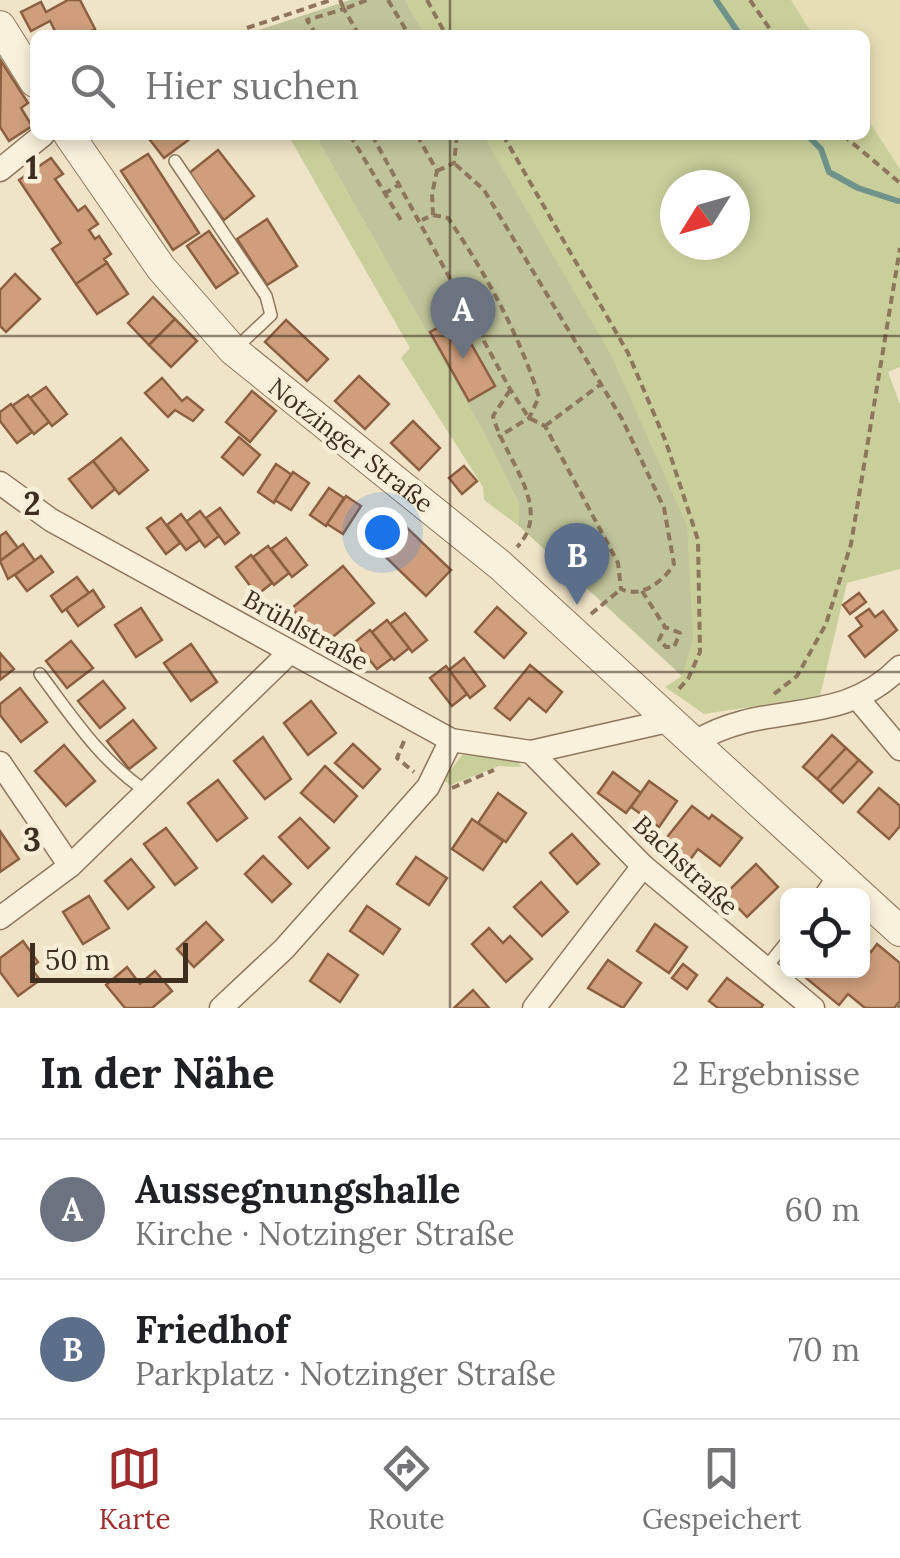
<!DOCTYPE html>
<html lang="de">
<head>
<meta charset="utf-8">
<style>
	:root { --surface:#fff; --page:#f6f6f6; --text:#202124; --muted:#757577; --line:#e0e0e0; --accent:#9e2a2b }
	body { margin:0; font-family:Lora,serif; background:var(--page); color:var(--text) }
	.controls { position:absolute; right:30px; bottom:30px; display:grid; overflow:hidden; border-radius:15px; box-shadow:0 5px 15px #0003 }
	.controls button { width:90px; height:90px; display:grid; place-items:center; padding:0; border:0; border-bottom:2px solid var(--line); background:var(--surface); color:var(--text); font:50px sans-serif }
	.compass { position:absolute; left:660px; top:170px; width:90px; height:90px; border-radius:50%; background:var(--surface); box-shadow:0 5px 15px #0003; rotate:233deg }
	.scale { position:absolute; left:30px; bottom:25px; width:158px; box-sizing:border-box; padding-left:10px; border:5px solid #3d2e20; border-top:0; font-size:28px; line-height:35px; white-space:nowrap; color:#3d2e20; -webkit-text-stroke:8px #f7eed8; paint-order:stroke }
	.you { position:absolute; left:382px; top:532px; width:35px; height:35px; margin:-25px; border:8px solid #fff; border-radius:50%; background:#1a73e8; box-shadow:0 0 0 15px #1a73e833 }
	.badge { display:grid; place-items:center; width:65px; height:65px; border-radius:50%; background:var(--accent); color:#fff; font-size:32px; font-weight:700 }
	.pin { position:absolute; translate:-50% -82px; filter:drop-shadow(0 2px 5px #0008) }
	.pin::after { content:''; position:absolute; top:52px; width:35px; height:30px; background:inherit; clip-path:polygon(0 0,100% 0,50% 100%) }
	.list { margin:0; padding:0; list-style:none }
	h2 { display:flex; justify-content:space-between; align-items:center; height:130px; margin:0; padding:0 40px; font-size:42px }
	h2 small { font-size:32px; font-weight:400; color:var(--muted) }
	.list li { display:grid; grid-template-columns:65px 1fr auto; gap:30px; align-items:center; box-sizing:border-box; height:140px; padding:0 40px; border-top:2px solid var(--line) }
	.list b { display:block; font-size:38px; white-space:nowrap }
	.list p { margin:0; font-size:32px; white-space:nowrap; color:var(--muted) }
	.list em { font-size:32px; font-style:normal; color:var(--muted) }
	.icon { flex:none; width:55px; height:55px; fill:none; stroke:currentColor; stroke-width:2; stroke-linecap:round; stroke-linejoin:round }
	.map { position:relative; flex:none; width:900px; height:1008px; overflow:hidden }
	.search { position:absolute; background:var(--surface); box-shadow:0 5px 15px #0003; left:30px; right:30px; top:30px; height:110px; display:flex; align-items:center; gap:25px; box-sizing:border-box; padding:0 35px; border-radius:15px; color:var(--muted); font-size:38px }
	.sheet { height:410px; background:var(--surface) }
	nav { display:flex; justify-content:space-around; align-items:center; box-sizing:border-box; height:140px; border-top:2px solid var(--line); background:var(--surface); font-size:28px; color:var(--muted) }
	nav a { display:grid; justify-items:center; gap:5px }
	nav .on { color:var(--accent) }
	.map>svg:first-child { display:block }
	.farmland { fill:#e6deb5 }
	.green { fill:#c9cf9b; fill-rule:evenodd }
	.cemetery { fill:#bfc49a }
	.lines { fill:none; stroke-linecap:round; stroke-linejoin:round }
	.stream { stroke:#6f938a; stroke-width:6 }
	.building { fill:#cf9f7d; stroke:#8d5f41; stroke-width:2.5 }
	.service-casing { stroke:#8d765c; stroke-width:14 }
	.minor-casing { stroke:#8d765c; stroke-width:25 }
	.tertiary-casing { stroke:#8d765c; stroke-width:32 }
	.path { stroke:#8d765c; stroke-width:4; stroke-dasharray:8 5; stroke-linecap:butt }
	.service { stroke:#faf1dc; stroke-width:11 }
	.minor { stroke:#faf1dc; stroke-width:22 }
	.tertiary { stroke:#faf1dc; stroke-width:30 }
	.grid { fill:none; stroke:#3d2e20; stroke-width:2.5; stroke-opacity:0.55 }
	.labels { text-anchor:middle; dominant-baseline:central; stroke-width:9; stroke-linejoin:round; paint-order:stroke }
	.street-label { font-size:25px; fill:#3d2e20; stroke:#f7eed8 }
	.grid-label { font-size:32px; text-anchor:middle; font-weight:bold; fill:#3d2e20; stroke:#f7eed8; stroke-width:9; stroke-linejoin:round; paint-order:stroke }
</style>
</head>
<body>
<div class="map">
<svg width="900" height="1008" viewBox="0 0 900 1008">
	<rect width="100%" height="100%" fill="#f0e4c8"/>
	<polygon class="farmland" points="791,0 900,0 900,169 865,115 865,35 813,35"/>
	<g class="green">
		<polygon points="405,0 791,0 813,35 425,35"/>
		<path d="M 865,115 L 900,169 L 900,367 L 888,372 L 900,404 L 900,569 L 847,583 L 820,696 L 704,714 L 665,687 L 682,676 L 483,135 L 865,135 ZM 675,185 L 735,185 L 735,245 L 675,245 Z"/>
		<polygon points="288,135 315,135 484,433 519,504 519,526 484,500 483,487 401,358 410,348"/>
		<polygon points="471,752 517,761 522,767 499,766 451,785 443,780 462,755"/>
	</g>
	<g class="cemetery">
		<polygon points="350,0 405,0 425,35 259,35 256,31"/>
		<polygon points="315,135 483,135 611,355 687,526 693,639 682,676 519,526 519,504 484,433"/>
	</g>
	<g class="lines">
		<g class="stream">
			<polyline points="716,0 740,35"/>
			<polyline points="807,135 821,149 829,172 858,188 898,201"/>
		</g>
	</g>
	<g class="building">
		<polygon points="68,0 80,0 95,29 83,35 57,35 50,21 31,31 21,12 41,2 46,12"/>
		<polygon points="1,61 28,103 21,108 32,126 9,141 0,127"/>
		<polygon points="157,135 188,135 191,138 164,158 150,140"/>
		<polygon points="218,150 254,196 224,220 188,174"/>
		<polygon points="148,154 199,233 173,250 121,171"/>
		<polygon points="51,158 63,174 55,179 78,211 85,206 98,224 89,230 95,239 99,236 111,254 104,259 107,263 76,284 52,249 61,243 19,180"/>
		<polygon points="267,219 297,266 267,285 237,239"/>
		<polygon points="209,231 238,273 216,288 187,246"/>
		<polygon points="107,263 128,294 97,314 76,284"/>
		<polygon points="15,274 40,299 6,332 0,326 0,290"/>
		<polygon points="153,297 175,319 149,345 128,323"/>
		<polygon points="448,303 495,386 469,401 430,332 443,325 435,311"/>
		<polygon points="175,319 197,341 171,367 149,345"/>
		<polygon points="286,320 328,359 307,381 265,342"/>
		<polygon points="359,376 389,404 365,429 335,401"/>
		<polygon points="162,378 182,401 187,397 203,410 193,421 175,410 168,417 145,393"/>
		<polygon points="46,387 67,414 52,426 30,398"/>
		<polygon points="252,391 276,411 250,442 226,422"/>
		<polygon points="28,395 49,422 34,434 12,406"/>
		<polygon points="11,404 32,432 17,443 0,421 0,412"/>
		<polygon points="413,421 440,448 419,470 391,443"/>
		<polygon points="239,437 260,455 243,475 222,457"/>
		<polygon points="121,438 148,470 119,494 93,461"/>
		<polygon points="93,461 115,489 92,508 69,479"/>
		<polygon points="276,464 292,475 274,503 258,492"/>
		<polygon points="464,466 477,481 462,494 449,478"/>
		<polygon points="293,472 309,483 291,510 275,500"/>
		<polygon points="329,488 344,498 326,526 310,515"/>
		<polygon points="346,496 361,506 343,534 327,524"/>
		<polygon points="220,508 239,533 225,544 206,518"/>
		<polygon points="200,511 219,536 205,547 186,522"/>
		<polygon points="181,514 200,540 186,550 167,525"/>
		<polygon points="161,518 180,543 166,554 147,528"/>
		<polygon points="384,524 394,533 403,524 451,570 426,596 368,540"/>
		<polygon points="6,532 18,548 0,561 0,536"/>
		<polygon points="286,538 307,565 292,577 271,549"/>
		<polygon points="23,544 35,561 8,579 0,561"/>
		<polygon points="268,546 289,573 274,585 253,557"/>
		<polygon points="251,555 272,583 257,595 236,567"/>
		<polygon points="41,556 53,572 27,591 15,575"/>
		<polygon points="343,566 374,603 323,645 292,608"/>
		<polygon points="77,577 89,593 62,612 51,596"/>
		<polygon points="93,590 104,607 78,626 66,609"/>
		<polygon points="859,593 866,602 850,614 843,605"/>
		<polygon points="497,607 526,633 504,658 475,632"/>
		<polygon points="141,608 162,640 136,657 115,625"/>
		<polygon points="869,609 875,617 883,611 897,630 865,657 849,636 862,626 856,618"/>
		<polygon points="405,613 427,640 412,652 390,624"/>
		<polygon points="387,620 409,648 394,660 372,632"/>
		<polygon points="370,630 392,658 377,669 355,642"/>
		<polygon points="71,641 93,668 67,688 46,661"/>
		<polygon points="191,644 217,682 191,701 164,663"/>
		<polygon points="0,653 14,669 0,680"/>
		<polygon points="464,658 485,686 470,698 449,670"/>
		<polygon points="530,665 562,692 546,712 529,698 510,720 495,708"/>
		<polygon points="446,666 467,694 452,706 430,678"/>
		<polygon points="103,681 125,708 100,728 78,701"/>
		<polygon points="20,688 47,722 21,742 0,715 0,704"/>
		<polygon points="311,701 336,733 308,755 284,723"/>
		<polygon points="133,720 156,748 129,769 107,741"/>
		<polygon points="832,735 846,748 817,779 803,767"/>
		<polygon points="263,737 291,779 265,799 234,761"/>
		<polygon points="353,744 380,769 363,788 335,763"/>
		<polygon points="64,745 95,781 66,806 35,771"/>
		<polygon points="846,748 859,760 830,791 817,779"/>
		<polygon points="859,760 872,772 843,803 830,791"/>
		<polygon points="325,766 357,796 334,822 301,793"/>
		<polygon points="613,772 641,793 626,813 598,793"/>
		<polygon points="218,780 247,818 217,841 188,803"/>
		<polygon points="649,781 677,801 659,827 631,807"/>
		<polygon points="879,788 900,806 900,826 889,839 858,812"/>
		<polygon points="498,793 526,813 506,842 478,823"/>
		<polygon points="692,806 709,819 712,815 742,838 720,866 698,849 689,861 664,841"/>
		<polygon points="300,818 329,848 308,868 279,837"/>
		<polygon points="472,819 503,841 483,870 452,849"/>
		<polygon points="166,828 197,868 175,885 144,844"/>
		<polygon points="0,831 19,859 0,872"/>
		<polygon points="572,834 599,864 577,884 550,853"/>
		<polygon points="263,856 291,884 272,902 245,874"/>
		<polygon points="416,857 447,878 429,905 397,884"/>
		<polygon points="131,859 154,887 128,909 105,881"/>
		<polygon points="756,864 778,887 747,917 725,894"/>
		<polygon points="541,882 568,912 542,936 514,907"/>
		<polygon points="89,896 109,928 83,944 63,912"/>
		<polygon points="367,906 400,929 383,954 350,931"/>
		<polygon points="206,922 223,940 194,967 177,949"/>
		<polygon points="655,924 687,947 669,973 637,951"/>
		<polygon points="489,928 503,943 510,936 532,959 506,982 472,944"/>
		<polygon points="23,941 38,962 31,968 40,980 18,996 0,972 0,958"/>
		<polygon points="877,944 900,963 900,1001 894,1008 865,1008 848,994 839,1005 806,978 813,971 862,971 862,945 871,952"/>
		<polygon points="328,954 358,975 340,1002 310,981"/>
		<polygon points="608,960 641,983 623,1008 588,988"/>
		<polygon points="683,964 697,975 687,989 672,978"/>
		<polygon points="127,967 140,984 155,971 172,991 152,1008 125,1008 106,985"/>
		<polygon points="727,978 763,1005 761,1008 718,1008 709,1001"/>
		<polygon points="473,990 489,1008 454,1008"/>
	</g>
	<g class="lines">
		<g class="service-casing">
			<g id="service">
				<polyline points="175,161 266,296 271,315 236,348"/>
				<path d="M 40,674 C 73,718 102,763 149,793"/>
				<polyline points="819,896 834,874"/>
				<polyline points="764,970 788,940"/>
			</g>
		</g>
		<g class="minor-casing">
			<g id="minor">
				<polyline points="0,170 43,135"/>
				<polyline points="0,483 51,520 451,740 531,752 672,720"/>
				<polyline points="859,700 900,749"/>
				<path d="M 697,741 C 766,699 840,729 900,667"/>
				<polyline points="531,752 643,866 813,1008"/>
				<polyline points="0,763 70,866"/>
				<polyline points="0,918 70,866 289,653"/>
				<polyline points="221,1008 284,949 428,787 451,740"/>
				<polyline points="534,1008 643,866"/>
			</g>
		</g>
		<g class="tertiary-casing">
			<g id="tertiary">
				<polyline points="0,26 35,82"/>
				<polyline points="69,135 161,268 233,350 500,565 900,931"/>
			</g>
		</g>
		<g class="path">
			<polyline points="340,0 344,9 367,0"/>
			<polyline points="388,0 409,35"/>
			<polyline points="427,0 446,35"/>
			<polyline points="750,0 774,35"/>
			<polyline points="247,28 331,0"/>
			<polyline points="316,35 307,20 344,9 359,35"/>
			<polyline points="350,135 402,222"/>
			<path d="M 372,135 L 510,389 L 529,418 L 545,426 L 618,563 L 621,589 C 641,599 664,581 674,564 L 664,508 L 622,419 L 484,190 L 454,163"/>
			<polyline points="417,135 437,171 432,194 433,215 422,220"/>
			<polyline points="503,135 628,353 666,442 698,540 700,652 688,679 677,691"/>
			<polyline points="843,135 900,183"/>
			<polyline points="437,171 454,163 457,135"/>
			<polyline points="384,194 400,184"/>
			<path d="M 433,215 L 448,218 C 485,272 519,334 539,397 L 529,418 L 498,437"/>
			<path d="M 510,390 L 493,416 C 503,457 555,508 517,547"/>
			<polyline points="545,426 601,384"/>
			<polyline points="642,591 665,627 680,633 674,647 666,647 659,640 665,627"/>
			<polyline points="591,614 621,589"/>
			<polyline points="774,694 797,676 826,624 851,544 900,248"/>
			<polyline points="404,741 397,758 414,772"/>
			<polyline points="452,788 494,770"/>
			<polyline points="897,1005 900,1007"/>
		</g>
		<use href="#service" class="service"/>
		<use href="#minor" class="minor"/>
		<use href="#tertiary" class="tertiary"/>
	</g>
	<path class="grid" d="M 450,0 L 450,35M 450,135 L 450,1008M 0,336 L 900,336M 0,672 L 900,672"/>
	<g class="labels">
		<g class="street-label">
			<text transform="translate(351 445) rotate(38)">Notzinger Straße</text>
			<text transform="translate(306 630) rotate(29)">Brühlstraße</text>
			<text transform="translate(686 865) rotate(43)">Bachstraße</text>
		</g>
	</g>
	<g class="grid-label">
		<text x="32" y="179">1</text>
		<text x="32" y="515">2</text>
		<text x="32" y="851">3</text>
	</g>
</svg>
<div class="controls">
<button><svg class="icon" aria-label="locate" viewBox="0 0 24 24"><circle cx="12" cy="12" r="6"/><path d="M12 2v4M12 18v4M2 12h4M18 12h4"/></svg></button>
</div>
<svg class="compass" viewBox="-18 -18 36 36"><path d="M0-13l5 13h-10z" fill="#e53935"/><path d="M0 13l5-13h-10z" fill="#757577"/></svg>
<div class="scale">50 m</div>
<div class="you"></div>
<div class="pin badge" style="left:463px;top:359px;background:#6b7280">A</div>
<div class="pin badge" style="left:577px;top:605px;background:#5c6f8a">B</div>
<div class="search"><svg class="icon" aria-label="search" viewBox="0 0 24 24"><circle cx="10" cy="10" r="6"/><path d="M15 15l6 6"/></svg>Hier suchen</div>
</div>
<section class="sheet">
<h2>In der Nähe<small>2 Ergebnisse</small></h2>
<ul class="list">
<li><span class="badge" style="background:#6b7280">A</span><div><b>Aussegnungshalle</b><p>Kirche · Notzinger Straße</p></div><em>60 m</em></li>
<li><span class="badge" style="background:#5c6f8a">B</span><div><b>Friedhof</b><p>Parkplatz · Notzinger Straße</p></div><em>70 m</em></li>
</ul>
</section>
<nav>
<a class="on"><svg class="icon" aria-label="map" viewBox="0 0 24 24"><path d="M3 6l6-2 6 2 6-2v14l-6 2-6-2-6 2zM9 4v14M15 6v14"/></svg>Karte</a>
<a><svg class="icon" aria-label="directions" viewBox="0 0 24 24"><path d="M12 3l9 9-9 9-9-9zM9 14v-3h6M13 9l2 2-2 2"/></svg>Route</a>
<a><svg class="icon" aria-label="saved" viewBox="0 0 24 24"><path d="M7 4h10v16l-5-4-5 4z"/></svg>Gespeichert</a>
</nav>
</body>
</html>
